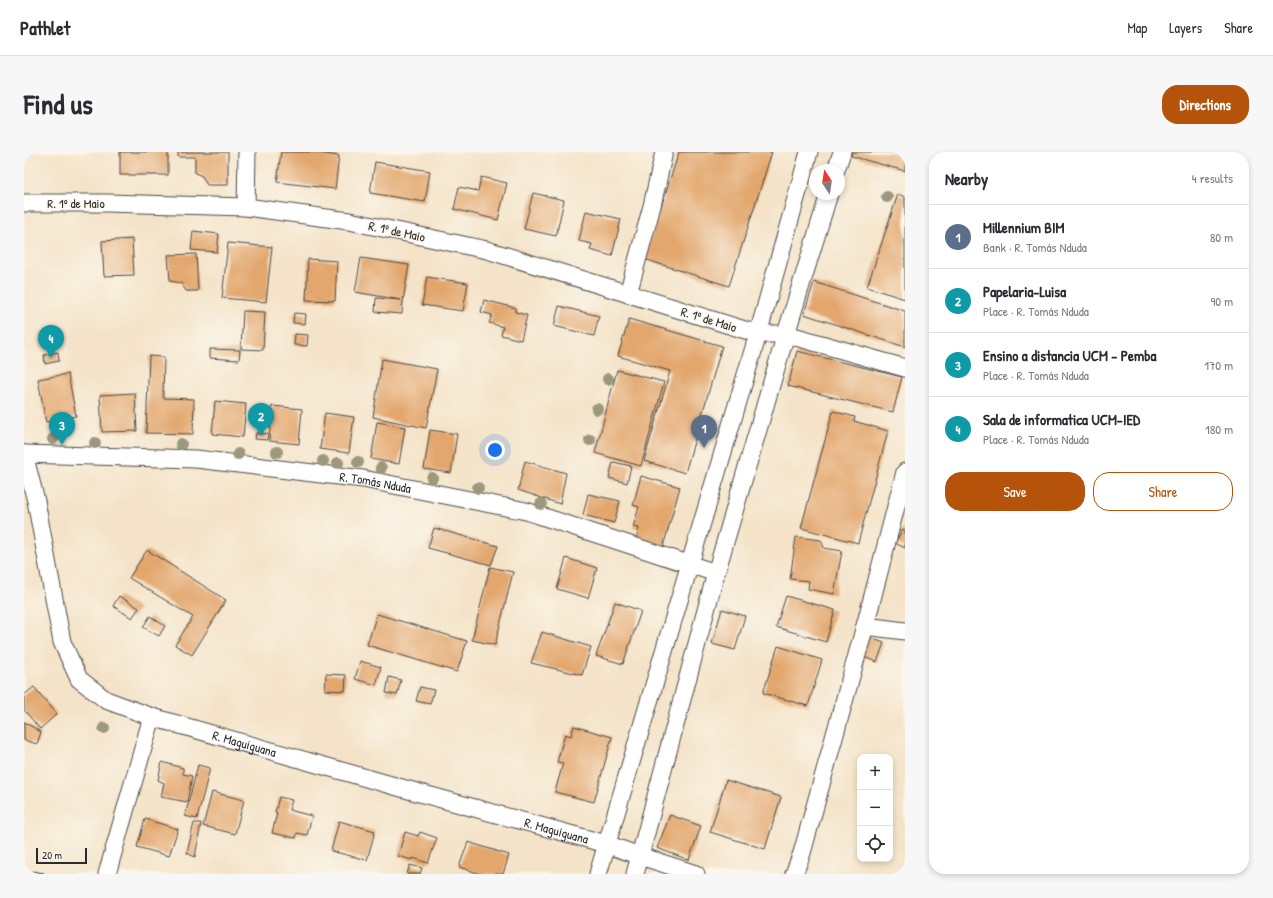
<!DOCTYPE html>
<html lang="en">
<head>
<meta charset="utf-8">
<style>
	:root { --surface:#fff; --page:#f7f7f7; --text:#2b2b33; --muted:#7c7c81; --line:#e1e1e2; --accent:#b45309 }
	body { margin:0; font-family:"Patrick Hand",sans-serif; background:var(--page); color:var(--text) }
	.controls { position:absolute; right:12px; bottom:12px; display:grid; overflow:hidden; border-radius:8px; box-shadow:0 2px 6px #0003 }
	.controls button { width:36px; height:36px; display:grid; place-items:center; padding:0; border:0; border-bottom:1px solid var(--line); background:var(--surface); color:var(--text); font:20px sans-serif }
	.compass { position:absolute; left:785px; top:12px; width:36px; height:36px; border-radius:50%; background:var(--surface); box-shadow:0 2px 6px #0003; rotate:348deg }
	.scale { position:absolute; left:12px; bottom:10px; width:51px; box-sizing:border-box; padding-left:4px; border:2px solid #2b2b2b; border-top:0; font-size:11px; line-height:14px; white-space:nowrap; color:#2b2b2b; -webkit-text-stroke:3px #fbf7ec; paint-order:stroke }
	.you { position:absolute; left:471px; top:298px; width:14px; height:14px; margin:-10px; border:3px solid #fff; border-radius:50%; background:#1a73e8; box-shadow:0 0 0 6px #1a73e833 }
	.badge { display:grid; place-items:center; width:26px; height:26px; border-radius:50%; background:var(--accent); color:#fff; font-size:13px; font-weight:700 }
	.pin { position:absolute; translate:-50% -33px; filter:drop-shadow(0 1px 2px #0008) }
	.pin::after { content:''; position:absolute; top:21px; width:14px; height:12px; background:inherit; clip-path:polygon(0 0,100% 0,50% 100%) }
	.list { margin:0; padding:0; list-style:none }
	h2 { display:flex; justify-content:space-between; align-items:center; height:52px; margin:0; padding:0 16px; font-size:17px }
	h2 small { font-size:13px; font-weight:400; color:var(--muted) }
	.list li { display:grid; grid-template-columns:26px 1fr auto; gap:12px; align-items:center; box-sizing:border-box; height:64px; padding:0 16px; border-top:1px solid var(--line) }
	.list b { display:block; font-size:15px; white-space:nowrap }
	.list p { margin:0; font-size:13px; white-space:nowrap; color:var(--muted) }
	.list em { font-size:13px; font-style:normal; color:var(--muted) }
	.actions { display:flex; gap:8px; padding:12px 16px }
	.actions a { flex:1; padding:9px 0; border:1px solid var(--accent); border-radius:16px; text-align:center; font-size:14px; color:var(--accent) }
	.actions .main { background:var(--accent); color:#fff }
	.icon { flex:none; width:22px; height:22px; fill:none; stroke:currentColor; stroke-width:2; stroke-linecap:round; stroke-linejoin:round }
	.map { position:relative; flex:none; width:881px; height:722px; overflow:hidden; border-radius:16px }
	header { display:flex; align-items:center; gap:24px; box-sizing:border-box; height:56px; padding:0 20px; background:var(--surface); border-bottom:1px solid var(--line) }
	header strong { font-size:19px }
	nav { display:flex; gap:22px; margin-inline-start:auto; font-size:14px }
	.intro { display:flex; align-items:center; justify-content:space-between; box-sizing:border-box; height:96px; padding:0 24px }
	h1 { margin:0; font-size:28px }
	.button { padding:10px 18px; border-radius:16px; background:var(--accent); color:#fff; font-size:14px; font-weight:700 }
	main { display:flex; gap:24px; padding:0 24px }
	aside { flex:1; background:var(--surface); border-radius:16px; box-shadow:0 2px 6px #0003 }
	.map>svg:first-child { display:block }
	.building { fill:#e3a76e }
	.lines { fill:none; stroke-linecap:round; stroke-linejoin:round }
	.minor-casing { stroke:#494743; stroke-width:19 }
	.minor { stroke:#fff; stroke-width:17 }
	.tree { fill:#9c987d }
	.labels { text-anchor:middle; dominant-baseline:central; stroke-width:3; stroke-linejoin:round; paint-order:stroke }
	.street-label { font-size:13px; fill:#2b2b2b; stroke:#fbf7ec }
</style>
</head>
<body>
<header>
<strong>Pathlet</strong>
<nav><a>Map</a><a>Layers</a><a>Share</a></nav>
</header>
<div class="intro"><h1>Find us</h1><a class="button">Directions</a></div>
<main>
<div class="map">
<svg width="881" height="722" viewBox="0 0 881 722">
	<rect width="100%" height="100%" fill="#fbf7ec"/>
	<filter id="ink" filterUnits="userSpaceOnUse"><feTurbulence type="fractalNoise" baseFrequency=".025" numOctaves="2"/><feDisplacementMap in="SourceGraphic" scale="8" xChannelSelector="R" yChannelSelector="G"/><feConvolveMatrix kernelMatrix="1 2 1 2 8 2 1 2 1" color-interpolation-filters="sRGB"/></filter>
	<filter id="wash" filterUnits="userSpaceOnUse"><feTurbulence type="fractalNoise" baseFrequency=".012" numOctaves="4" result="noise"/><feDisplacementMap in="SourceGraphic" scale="16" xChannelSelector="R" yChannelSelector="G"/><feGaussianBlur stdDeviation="0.9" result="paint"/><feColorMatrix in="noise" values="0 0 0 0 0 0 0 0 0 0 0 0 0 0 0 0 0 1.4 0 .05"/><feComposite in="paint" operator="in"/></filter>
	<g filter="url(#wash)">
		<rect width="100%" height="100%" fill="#f4e3c8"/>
		<g id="blocks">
			<g class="building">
				<rect x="96" y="0" width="48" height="23"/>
				<polygon points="154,0 204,0 204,33 183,33 178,24 171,21 171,5 154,5"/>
				<polygon points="257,0 288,0 315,4 311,37 253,30"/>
				<polygon points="655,0 748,0 705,134 620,107"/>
				<polygon points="828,0 881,0 881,19 827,4"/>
				<polygon points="351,10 406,19 401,50 346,41"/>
				<polygon points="457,25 483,31 474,68 430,57 435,35 454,39"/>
				<polygon points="509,41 540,48 532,84 500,77"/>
				<polygon points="874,42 881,45 881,147 843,135"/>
				<polygon points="562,59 597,67 588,104 566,98 568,92 555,89"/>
				<polygon points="169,79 195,82 193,100 167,98"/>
				<polygon points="108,87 110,123 80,124 78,89"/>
				<polygon points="204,91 248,95 242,150 198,146"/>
				<polygon points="172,102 174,139 162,139 157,131 146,129 144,103"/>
				<polygon points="337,106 385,113 379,149 378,162 351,160 352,146 377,148 331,140"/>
				<polygon points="284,107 313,109 311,149 282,148"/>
				<polygon points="403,125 444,131 439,159 398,153"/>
				<polygon points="790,130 881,159 881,195 780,162"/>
				<polygon points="460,148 492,156 491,160 503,163 497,188 477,183 479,175 465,171 468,163 457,160"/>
				<polygon points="535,154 575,164 570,184 530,174"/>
				<polygon points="219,159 241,160 239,198 217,197"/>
				<polygon points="270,161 282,162 281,172 269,171"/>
				<polygon points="605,167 698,194 661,321 620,309 646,219 594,204"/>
				<polygon points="271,182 284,183 283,194 270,193"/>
				<polygon points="186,197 216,198 215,208 186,206"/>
				<polygon points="773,199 878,225 869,260 764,234"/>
				<polygon points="34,200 35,209 21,212 20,203"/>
				<polygon points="125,204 140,205 139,246 170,247 169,282 122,281"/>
				<polygon points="358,207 413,217 402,276 349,265"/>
				<polygon points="593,218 640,230 617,314 571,301"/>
				<polygon points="44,222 52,264 22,270 14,227"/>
				<polygon points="111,241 113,279 78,280 76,243"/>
				<polygon points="191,249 222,252 219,285 188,282"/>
				<polygon points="248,254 278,257 275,292 245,289"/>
				<polygon points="809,259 831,265 830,269 864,279 834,391 777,376"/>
				<polygon points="301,261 330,265 325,301 296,297"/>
				<polygon points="353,270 381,275 375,312 347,307"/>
				<polygon points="406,278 433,282 427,321 400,317"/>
				<polygon points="232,281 244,282 243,288 231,287"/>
				<polygon points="501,309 542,321 536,352 494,338"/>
				<polygon points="589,310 607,314 603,331 585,326"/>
				<polygon points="617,324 656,335 639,395 612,387 615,376 609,375 615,355 609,353"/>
				<polygon points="564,342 596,349 590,371 559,363"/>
				<polygon points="410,376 474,394 467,413 404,396"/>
				<polygon points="879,377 881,378 881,396 871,391"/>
				<polygon points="772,385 797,388 800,396 818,399 810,442 784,437 785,429 766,427"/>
				<polygon points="123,398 202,448 168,503 151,493 169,465 105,426"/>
				<polygon points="542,406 573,416 564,446 533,437"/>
				<polygon points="466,415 489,420 471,493 448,488"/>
				<polygon points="95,444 115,456 108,466 89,454"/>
				<polygon points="762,444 811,458 802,490 752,475"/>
				<polygon points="591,450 617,459 599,512 572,504"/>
				<polygon points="698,457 721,464 711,498 688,492"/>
				<polygon points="353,462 443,489 433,520 343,493"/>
				<polygon points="126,464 141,474 135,484 119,475"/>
				<polygon points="518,480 567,495 558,523 507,511"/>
				<polygon points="844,485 860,491 853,510 837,504"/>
				<polygon points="754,494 798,508 784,554 739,541"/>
				<polygon points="336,509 357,515 352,533 331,527"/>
				<polygon points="302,522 322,523 321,539 301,538"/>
				<polygon points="365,525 377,528 373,543 362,541"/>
				<polygon points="10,535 33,562 16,577 0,558 0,543"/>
				<polygon points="396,535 410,538 406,552 392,549"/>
				<polygon points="0,570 17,580 13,592 0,588"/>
				<polygon points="550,574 588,585 570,650 531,640 539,611 533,610 541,582 547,584"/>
				<polygon points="138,610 159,616 159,622 168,624 163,650 137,645 140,631 134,628"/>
				<polygon points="174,613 186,616 173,667 161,664"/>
				<polygon points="702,628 757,645 741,697 686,680"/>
				<polygon points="188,640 220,648 211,682 179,674"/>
				<polygon points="255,645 268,648 265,658 288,664 283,683 273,681 272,686 248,681 253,661 251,660"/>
				<polygon points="646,663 677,674 665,708 633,696"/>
				<polygon points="121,667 154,677 145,704 113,695"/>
				<polygon points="315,669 351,679 343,708 307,699"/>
				<polygon points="170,671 177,671 171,705 163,701"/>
				<polygon points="381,680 394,684 396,680 413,686 404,711 389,706 388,708 374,704"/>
				<polygon points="444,690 485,703 479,722 457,722 435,715"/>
				<polygon points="386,713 398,716 396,722 383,722"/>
				<polygon points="9,719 20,721 20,722 9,722"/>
			</g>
		</g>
	</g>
	<g filter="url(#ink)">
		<use href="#blocks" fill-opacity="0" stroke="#494743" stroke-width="1"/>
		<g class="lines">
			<g class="minor-casing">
				<g id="minor">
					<polyline points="812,18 818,0"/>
					<polyline points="0,51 83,51 222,55 325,69 463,98 734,182 762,182 881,216"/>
					<polyline points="222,55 223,0"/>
					<polyline points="604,142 628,54 640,0"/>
					<path id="s1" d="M 0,302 L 12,349 L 38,490 L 55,527 L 82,548 L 128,565 L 374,635 L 582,692 L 616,704 L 672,722"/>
					<path id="s2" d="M 0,302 L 172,307 L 339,327 L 502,359 L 692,421"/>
					<polyline points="841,474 881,479"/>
					<polyline points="83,722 128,565"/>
					<polyline points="574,722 734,182 785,0"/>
					<polyline points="611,722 692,421 762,182 805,42"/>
					<polyline points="770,722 778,701 841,474 881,320"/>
				</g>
			</g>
			<use href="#minor" class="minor"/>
		</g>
		<g class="tree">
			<circle cx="863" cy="45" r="6"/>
			<circle cx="584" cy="227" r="6"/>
			<circle cx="573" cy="257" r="6"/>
			<circle cx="29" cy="287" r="6"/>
			<circle cx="566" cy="288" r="6"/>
			<circle cx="71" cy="291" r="6"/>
			<circle cx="157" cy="292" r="6"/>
			<circle cx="253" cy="300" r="6"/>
			<circle cx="214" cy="302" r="6"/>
			<circle cx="299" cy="309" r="6"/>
			<circle cx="334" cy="310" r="6"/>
			<circle cx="314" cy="311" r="6"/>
			<circle cx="357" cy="316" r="6"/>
			<circle cx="408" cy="326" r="6"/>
			<circle cx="454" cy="336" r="6"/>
			<circle cx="517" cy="352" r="6"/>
			<circle cx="80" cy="576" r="6"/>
		</g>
	</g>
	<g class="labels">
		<g class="street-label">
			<text x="52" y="51">R. 1º de Maio</text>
			<text transform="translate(373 79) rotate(12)">R. 1º de Maio</text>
			<text transform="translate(685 167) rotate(17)">R. 1º de Maio</text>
			<text stroke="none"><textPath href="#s2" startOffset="353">R. Tomás Nduda</textPath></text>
			<text stroke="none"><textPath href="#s1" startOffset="412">R. Maguiguana</textPath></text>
			<text stroke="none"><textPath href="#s1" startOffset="736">R. Maguiguana</textPath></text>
		</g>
	</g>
</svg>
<div class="controls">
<button>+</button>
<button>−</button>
<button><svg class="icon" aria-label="locate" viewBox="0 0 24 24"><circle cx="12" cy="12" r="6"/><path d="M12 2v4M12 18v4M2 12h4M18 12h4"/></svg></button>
</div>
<svg class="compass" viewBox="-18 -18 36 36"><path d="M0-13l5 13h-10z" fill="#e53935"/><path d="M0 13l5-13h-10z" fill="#7c7c81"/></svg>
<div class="scale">20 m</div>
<div class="you"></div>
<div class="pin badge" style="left:680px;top:296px;background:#5c6f8a">1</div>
<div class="pin badge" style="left:237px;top:284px;background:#0f9aa8">2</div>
<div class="pin badge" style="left:38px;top:293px;background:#0f9aa8">3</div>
<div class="pin badge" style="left:27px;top:206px;background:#0f9aa8">4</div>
</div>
<aside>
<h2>Nearby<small>4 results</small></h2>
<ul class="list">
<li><span class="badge" style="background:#5c6f8a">1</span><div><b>Millennium BIM</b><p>Bank · R. Tomás Nduda</p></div><em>80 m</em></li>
<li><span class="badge" style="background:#0f9aa8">2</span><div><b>Papelaria-Luisa</b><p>Place · R. Tomás Nduda</p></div><em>90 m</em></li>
<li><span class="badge" style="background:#0f9aa8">3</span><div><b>Ensino a distancia UCM - Pemba</b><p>Place · R. Tomás Nduda</p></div><em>170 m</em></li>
<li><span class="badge" style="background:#0f9aa8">4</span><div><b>Sala de informatica UCM-IED</b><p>Place · R. Tomás Nduda</p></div><em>180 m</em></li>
</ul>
<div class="actions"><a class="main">Save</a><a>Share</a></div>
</aside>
</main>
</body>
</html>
